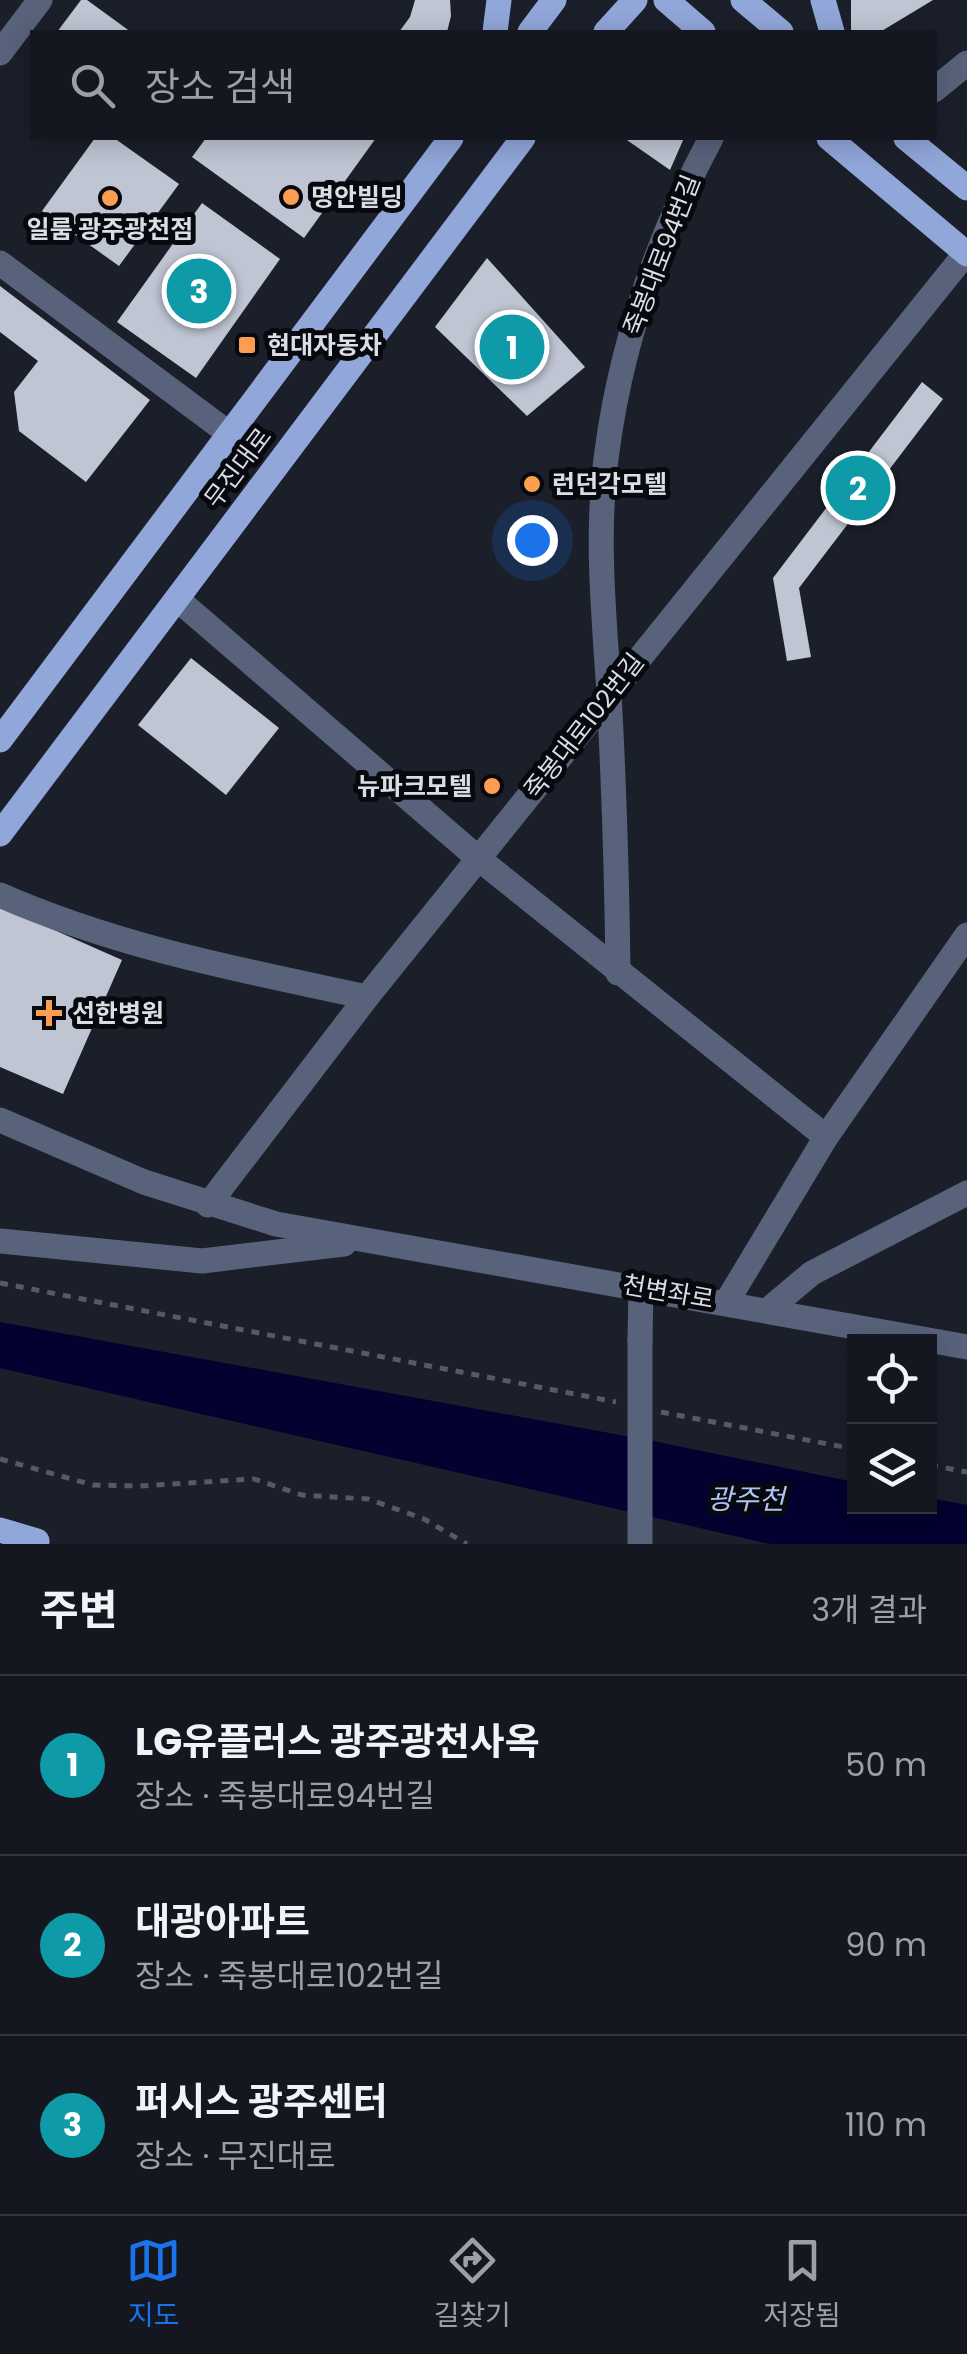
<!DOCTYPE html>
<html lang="ko">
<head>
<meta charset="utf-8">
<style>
	:root { --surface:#141720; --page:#1d2029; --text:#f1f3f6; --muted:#9d9fa5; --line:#33363e; --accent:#1a73e8 }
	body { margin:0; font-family:Poppins,"Noto Sans KR",sans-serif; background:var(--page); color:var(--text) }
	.controls { position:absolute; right:30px; bottom:30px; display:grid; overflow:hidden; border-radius:0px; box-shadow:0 5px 25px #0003 }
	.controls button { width:90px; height:90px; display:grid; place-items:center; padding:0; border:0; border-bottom:2px solid var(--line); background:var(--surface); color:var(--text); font:50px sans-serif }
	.you { position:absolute; left:532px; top:540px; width:35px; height:35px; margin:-25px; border:8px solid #fff; border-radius:50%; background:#1a73e8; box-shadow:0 0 0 15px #1a73e833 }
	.badge { display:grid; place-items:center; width:65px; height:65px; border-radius:50%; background:var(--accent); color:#fff; font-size:32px; font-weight:700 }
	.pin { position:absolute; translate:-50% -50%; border:5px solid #fff; box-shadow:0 2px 10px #0006 }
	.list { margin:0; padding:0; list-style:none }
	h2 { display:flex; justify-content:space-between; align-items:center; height:130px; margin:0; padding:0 40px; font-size:42px }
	h2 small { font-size:32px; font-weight:400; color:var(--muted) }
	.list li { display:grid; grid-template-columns:65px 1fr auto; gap:30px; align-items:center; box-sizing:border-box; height:180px; padding:0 40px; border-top:2px solid var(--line) }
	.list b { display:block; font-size:38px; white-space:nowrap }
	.list p { margin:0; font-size:32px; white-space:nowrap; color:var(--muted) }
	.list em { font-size:32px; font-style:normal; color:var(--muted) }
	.icon { flex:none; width:55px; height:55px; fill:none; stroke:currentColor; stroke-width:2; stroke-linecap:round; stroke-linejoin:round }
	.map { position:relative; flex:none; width:967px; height:1544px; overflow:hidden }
	.search { position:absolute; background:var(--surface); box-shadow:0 5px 25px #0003; left:30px; right:30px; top:30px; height:110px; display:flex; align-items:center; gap:25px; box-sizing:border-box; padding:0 35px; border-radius:0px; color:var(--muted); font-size:38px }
	.sheet { height:670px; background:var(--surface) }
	nav { display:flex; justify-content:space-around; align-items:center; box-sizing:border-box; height:140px; border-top:2px solid var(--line); background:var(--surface); font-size:28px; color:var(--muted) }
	nav a { display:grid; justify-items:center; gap:5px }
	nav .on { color:var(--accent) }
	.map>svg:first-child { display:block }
	.water { fill:#02012f }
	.building { fill:#bfc5d3 }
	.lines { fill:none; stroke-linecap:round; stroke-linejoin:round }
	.path { stroke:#565a63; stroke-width:5; stroke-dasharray:8 8; stroke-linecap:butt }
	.minor { stroke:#58637b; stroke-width:25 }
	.major { stroke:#91a6d9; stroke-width:25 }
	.minor-bridge { stroke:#58637b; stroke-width:25 }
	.poi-dot { fill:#fc9e52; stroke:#08090e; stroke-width:4 }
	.labels { text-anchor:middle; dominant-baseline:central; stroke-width:10; stroke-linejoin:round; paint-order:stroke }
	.poi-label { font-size:25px; font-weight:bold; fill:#dadde4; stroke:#08090e; text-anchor:start }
	.street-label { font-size:25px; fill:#dadde4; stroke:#08090e }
	.water-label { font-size:28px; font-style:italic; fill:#aec2f3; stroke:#08090e }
</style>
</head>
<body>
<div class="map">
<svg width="967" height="1544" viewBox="0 0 967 1544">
	<rect width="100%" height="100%" fill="#1b1f2a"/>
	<polygon class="water" points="0,1322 653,1441 854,1482 854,1506 930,1506 930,1498 967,1505 967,1544 770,1544 0,1368"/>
	<g class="building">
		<polygon points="81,0 87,0 131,32 57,32"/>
		<polygon points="415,0 450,0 451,16 447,32 399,32 410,17"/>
		<polygon points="851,0 933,0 880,32 851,32"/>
		<polygon points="95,138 114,138 179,184 119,266 42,211"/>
		<polygon points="206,138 376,138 304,238 192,157"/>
		<polygon points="624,138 684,138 670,170"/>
		<polygon points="202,203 280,259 196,378 117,322"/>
		<polygon points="487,258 585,367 527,416 435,327"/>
		<polygon points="0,286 150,400 86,482 19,431 14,392 38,361 0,332"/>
		<polygon points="922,382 943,399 799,588 811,657 787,661 773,578"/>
		<polygon points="191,658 279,728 226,795 138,725"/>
		<polygon points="0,906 122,960 63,1094 0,1067"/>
	</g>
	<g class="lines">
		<g class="path">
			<polyline points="0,1283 616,1402"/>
			<polyline points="661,1412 854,1449"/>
			<polyline points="0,1459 93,1485 139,1486 254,1479 302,1495 368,1499 424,1519 467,1544"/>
			<polyline points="930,1465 967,1472"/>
		</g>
		<g class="minor">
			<polyline points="0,53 40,0"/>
			<polyline points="934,90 967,63"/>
			<polyline points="0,263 231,435"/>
			<polyline points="177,599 479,859 826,1137"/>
			<path d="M 0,895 C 118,947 241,970 367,997"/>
			<path d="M 618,973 C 617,880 614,786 609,693 C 604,615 596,538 606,459 C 620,345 657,239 711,138"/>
			<polyline points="0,1120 144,1182 276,1224 967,1347"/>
			<polyline points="208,1205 367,997 966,253"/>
			<polyline points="0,1241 202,1261 344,1244"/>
			<polyline points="726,1303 826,1137 967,935"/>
			<polyline points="768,1310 812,1273 967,1193"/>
			<polyline points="640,1340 641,1288"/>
		</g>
		<g class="major">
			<polyline points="666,0 703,32"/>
			<polyline points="743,0 781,32"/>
			<polyline points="823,0 832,32"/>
			<polyline points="495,32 499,0"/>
			<polyline points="530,32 554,0"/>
			<polyline points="606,32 635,0"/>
			<polyline points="829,138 967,254"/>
			<polyline points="906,138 967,188"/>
			<polyline points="0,740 451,138"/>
			<polyline points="0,834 523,138"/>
			<polyline points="0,1530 37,1541"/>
		</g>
		<polyline class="minor-bridge" points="640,1544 640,1340"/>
	</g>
	<g class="poi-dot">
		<circle cx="291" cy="197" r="10"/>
		<circle cx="110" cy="198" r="10"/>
		<rect x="237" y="335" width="20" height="20" rx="5"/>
		<circle cx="532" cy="484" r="10"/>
		<circle cx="492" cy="786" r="10"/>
		<path d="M44 998h10v10h10v10h-10v10h-10v-10h-10v-10h10z"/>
	</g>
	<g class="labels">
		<g class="poi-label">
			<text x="311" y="197">명안빌딩</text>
			<text x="110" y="229" text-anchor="middle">일룸 광주광천점</text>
			<text x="267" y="345">현대자동차</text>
			<text x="552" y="484">런던각모텔</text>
			<text x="472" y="786" text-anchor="end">뉴파크모텔</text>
			<text x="72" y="1013">선한병원</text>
		</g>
		<g class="street-label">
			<text transform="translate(662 255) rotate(-69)">죽봉대로94번길</text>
			<text transform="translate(238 468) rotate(-53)">무진대로</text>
			<text transform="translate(584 726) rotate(-52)">죽봉대로102번길</text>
			<text transform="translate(668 1292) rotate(10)">천변좌로</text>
		</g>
		<g class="water-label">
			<text x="746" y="1499">광주천</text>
		</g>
	</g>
</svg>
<div class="controls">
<button><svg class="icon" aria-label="locate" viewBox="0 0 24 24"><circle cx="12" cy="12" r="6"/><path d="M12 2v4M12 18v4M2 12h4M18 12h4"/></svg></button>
<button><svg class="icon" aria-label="layers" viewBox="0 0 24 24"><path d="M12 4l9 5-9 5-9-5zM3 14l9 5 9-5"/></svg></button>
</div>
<div class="you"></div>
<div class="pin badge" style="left:512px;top:347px;background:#0f9aa8">1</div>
<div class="pin badge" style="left:858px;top:488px;background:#0f9aa8">2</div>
<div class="pin badge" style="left:199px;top:291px;background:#0f9aa8">3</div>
<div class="search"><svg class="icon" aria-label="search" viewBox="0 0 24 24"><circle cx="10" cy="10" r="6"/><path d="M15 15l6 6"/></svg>장소 검색</div>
</div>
<section class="sheet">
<h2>주변<small>3개 결과</small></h2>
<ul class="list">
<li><span class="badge" style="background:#0f9aa8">1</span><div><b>LG유플러스 광주광천사옥</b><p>장소 · 죽봉대로94번길</p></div><em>50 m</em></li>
<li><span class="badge" style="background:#0f9aa8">2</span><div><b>대광아파트</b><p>장소 · 죽봉대로102번길</p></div><em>90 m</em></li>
<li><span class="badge" style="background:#0f9aa8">3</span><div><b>퍼시스 광주센터</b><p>장소 · 무진대로</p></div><em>110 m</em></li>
</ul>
</section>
<nav>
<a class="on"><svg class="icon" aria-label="map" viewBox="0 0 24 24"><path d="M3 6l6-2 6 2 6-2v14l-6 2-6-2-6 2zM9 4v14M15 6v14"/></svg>지도</a>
<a><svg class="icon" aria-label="directions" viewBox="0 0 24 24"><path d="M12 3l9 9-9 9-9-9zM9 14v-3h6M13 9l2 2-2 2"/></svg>길찾기</a>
<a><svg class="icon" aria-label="saved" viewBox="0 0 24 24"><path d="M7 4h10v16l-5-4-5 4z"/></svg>저장됨</a>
</nav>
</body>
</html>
